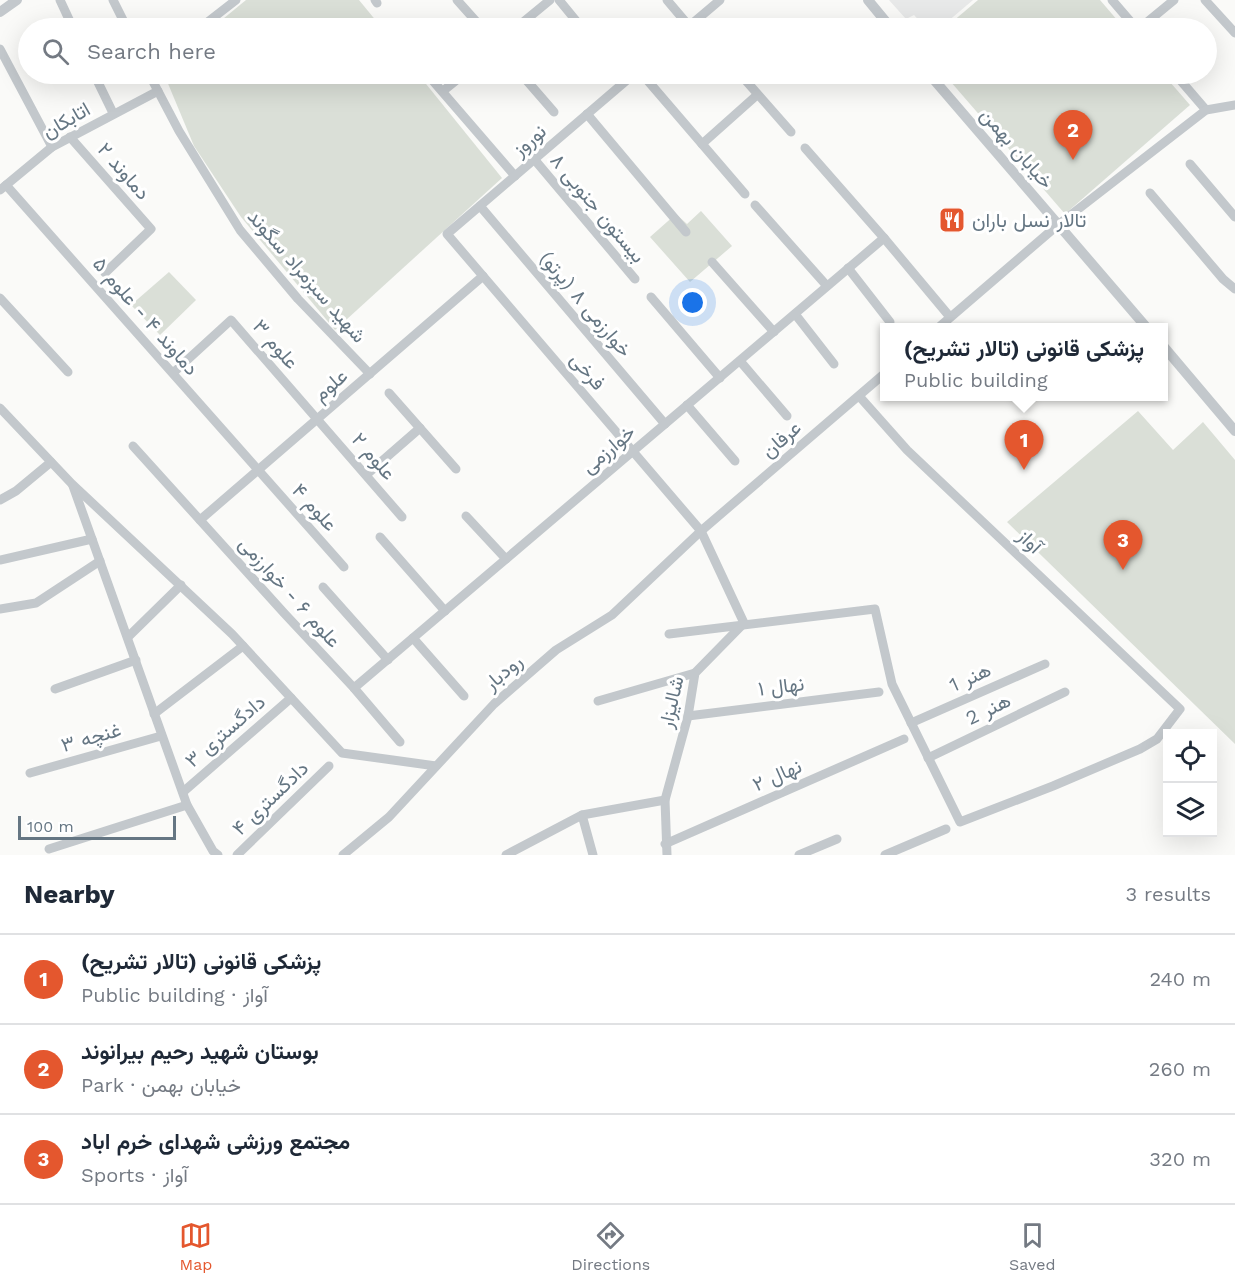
<!DOCTYPE html>
<html lang="en">
<head>
<meta charset="utf-8">
<style>
	:root { --surface:#fff; --page:#f2f2f3; --text:#1f2937; --muted:#747a83; --line:#e0e1e3; --accent:#e4572e }
	body { margin:0; font-family:"Work Sans",Vazirmatn,sans-serif; background:var(--page); color:var(--text) }
	.controls { position:absolute; right:18px; bottom:18px; display:grid; overflow:hidden; border-radius:0px; box-shadow:0 6px 24px #0002 }
	.controls button { width:54px; height:54px; display:grid; place-items:center; padding:0; border:0; border-bottom:2px solid var(--line); background:var(--surface); color:var(--text); font:30px sans-serif }
	.scale { position:absolute; left:18px; bottom:15px; width:158px; box-sizing:border-box; padding-left:6px; border:3px solid #657683; border-top:0; font-size:16px; line-height:21px; white-space:nowrap; color:#657683; -webkit-text-stroke:4px #fff; paint-order:stroke }
	.you { position:absolute; left:693px; top:303px; width:21px; height:21px; margin:-15px; border:4px solid #fff; border-radius:50%; background:#1a73e8; box-shadow:0 0 0 9px #1a73e833 }
	.badge { display:grid; place-items:center; width:39px; height:39px; border-radius:50%; background:var(--accent); color:#fff; font-size:20px; font-weight:700 }
	.pin { position:absolute; translate:-50% -50px; filter:drop-shadow(0 2px 3px #0008) }
	.pin::after { content:''; position:absolute; top:32px; width:21px; height:18px; background:inherit; clip-path:polygon(0 0,100% 0,50% 100%) }
	.popup { position:absolute; left:880px; top:323px; width:288px; height:78px; box-sizing:border-box; display:grid; place-content:center; border-radius:0px; background:var(--surface); filter:drop-shadow(0 2px 4px #0005); font-size:20px; white-space:nowrap; color:var(--muted) }
	.popup b { font-size:22px; color:var(--text) }
	.popup::after { content:''; position:absolute; left:50%; top:100%; margin-left:-12px; border:12px solid transparent; border-top-color:var(--surface) }
	.list { margin:0; padding:0; list-style:none }
	h2 { display:flex; justify-content:space-between; align-items:center; height:78px; margin:0; padding:0 24px; font-size:26px }
	h2 small { font-size:20px; font-weight:400; color:var(--muted) }
	.list li { display:grid; grid-template-columns:39px 1fr auto; gap:18px; align-items:center; box-sizing:border-box; height:90px; padding:0 24px; border-top:2px solid var(--line) }
	.list b { display:block; font-size:22px; white-space:nowrap }
	.list p { margin:0; font-size:20px; white-space:nowrap; color:var(--muted) }
	.list em { font-size:20px; font-style:normal; color:var(--muted) }
	.icon { flex:none; width:33px; height:33px; fill:none; stroke:currentColor; stroke-width:2; stroke-linecap:round; stroke-linejoin:round }
	.map { position:relative; flex:none; width:1235px; height:855px; overflow:hidden }
	.search { position:absolute; background:var(--surface); box-shadow:0 6px 24px #0002; left:18px; right:18px; top:18px; height:66px; display:flex; align-items:center; gap:15px; box-sizing:border-box; padding:0 21px; border-radius:33px; color:var(--muted); font-size:22px }
	.sheet { height:348px; background:var(--surface) }
	nav { display:flex; justify-content:space-around; align-items:center; box-sizing:border-box; height:84px; border-top:2px solid var(--line); background:var(--surface); font-size:16px; color:var(--muted) }
	nav a { display:grid; justify-items:center; gap:3px }
	nav .on { color:var(--accent) }
	.map>svg:first-child { display:block }
	.built { fill:#e8e9e9 }
	.green { fill:#dadfd7 }
	.lines { fill:none; stroke-linecap:round; stroke-linejoin:round }
	.minor { stroke:#c3c8cc; stroke-width:9 }
	.tertiary { stroke:#c3c8cc; stroke-width:10 }
	.labels { text-anchor:middle; dominant-baseline:central; stroke-width:6; stroke-linejoin:round; paint-order:stroke }
	.street-label { font-size:20px; fill:#657683; stroke:#fff }
	.poi-label { font-size:20px; fill:#657683; stroke:#fff; text-anchor:start }
</style>
</head>
<body>
<div class="map">
<svg width="1235" height="855" viewBox="0 0 1235 855">
	<rect width="100%" height="100%" fill="#fafaf8"/>
	<polygon class="built" points="889,0 973,0 940,28 926,28 914,15 906,19"/>
	<g class="green">
		<polygon points="246,0 359,0 382,28 212,28"/>
		<polygon points="978,0 1100,0 1124,28 945,28"/>
		<polygon points="164,74 418,74 502,178 335,330 241,217 194,146"/>
		<polygon points="944,74 1163,74 1190,105 1065,214"/>
		<polygon points="701,211 732,246 690,282 650,237 676,214 687,224"/>
		<polygon points="169,272 196,300 160,335 131,305"/>
		<polygon points="1138,411 1173,450 1203,422 1235,460 1235,744 1007,522"/>
	</g>
	<g class="lines">
		<g class="minor">
			<polyline points="60,0 73,28"/>
			<polyline points="113,0 127,28"/>
			<polyline points="375,0 377,3"/>
			<polyline points="457,0 482,28"/>
			<polyline points="559,0 582,28"/>
			<polyline points="667,0 689,26"/>
			<polyline points="1112,0 1136,28"/>
			<polyline points="1205,0 1235,33"/>
			<polyline points="381,23 386,28"/>
			<polyline points="200,28 236,0"/>
			<polyline points="516,28 550,0"/>
			<polyline points="687,28 720,0"/>
			<polyline points="1140,28 1174,0"/>
			<polyline points="0,49 52,147"/>
			<polyline points="94,74 113,113"/>
			<polyline points="149,74 179,131 240,230 298,299 370,374"/>
			<polyline points="427,74 515,176"/>
			<polyline points="521,74 554,112"/>
			<polyline points="634,74 447,234 701,531 744,623 695,673 688,716 665,800 667,855"/>
			<polyline points="642,74 745,194"/>
			<polyline points="740,74 791,132"/>
			<polyline points="1175,74 1206,110"/>
			<polyline points="443,91 464,74"/>
			<polyline points="587,114 686,232"/>
			<polyline points="70,137 151,229 105,273"/>
			<polyline points="702,144 757,95"/>
			<polyline points="805,148 884,238 950,317"/>
			<polyline points="534,159 635,279"/>
			<polyline points="1190,164 1235,217"/>
			<polyline points="6,185 344,567"/>
			<polyline points="0,190 52,147 158,91"/>
			<polyline points="1150,193 1223,279 1235,289"/>
			<polyline points="755,205 827,286"/>
			<polyline points="480,206 665,424"/>
			<polyline points="712,262 774,332"/>
			<polyline points="848,268 890,322"/>
			<polyline points="651,297 720,378"/>
			<polyline points="0,298 68,372"/>
			<polyline points="795,314 834,364"/>
			<polyline points="938,328 1059,224 1206,110 1235,105"/>
			<polyline points="740,361 787,416"/>
			<polyline points="173,373 231,320 402,517"/>
			<polyline points="389,393 456,469"/>
			<polyline points="687,405 735,461"/>
			<polyline points="0,408 72,484 232,634 342,753 436,766"/>
			<polyline points="133,446 284,613 354,688 400,742"/>
			<polyline points="366,475 420,428"/>
			<polyline points="73,486 187,805 213,851 218,855"/>
			<polyline points="0,500 16,491 51,462"/>
			<polyline points="466,516 506,559"/>
			<polyline points="200,520 483,276"/>
			<polyline points="380,537 445,611"/>
			<polyline points="0,560 92,539"/>
			<polyline points="323,587 388,660"/>
			<polyline points="0,609 36,603 100,561"/>
			<polyline points="669,634 875,609 892,684 960,822 1053,786 1140,749 1157,739 1180,709 907,450 859,396"/>
			<polyline points="128,637 181,585"/>
			<polyline points="413,638 464,696"/>
			<polyline points="354,688 884,238"/>
			<polyline points="55,689 136,660"/>
			<polyline points="598,701 695,673"/>
			<polyline points="154,714 243,646"/>
			<polyline points="688,716 879,692"/>
			<polyline points="911,723 1045,664"/>
			<polyline points="928,758 1065,692"/>
			<polyline points="30,773 161,736"/>
			<polyline points="183,792 291,698"/>
			<polyline points="582,815 593,855"/>
			<polyline points="665,844 904,739"/>
			<polyline points="49,849 187,805"/>
			<polyline points="237,855 329,766"/>
			<polyline points="343,855 389,817 494,704 556,650 612,615 701,531 884,374"/>
			<polyline points="506,855 582,815 665,800"/>
			<polyline points="799,855 837,839"/>
			<polyline points="885,855 946,829"/>
		</g>
		<g class="tertiary">
			<polyline points="868,0 891,28"/>
			<polyline points="0,12 17,0"/>
			<polyline points="929,74 1147,328"/>
			<polyline points="1164,347 1235,431"/>
		</g>
	</g>
	<defs>
		<g id="restaurant-square" transform="scale(1.35)"><rect x="-9" y="-9" width="18" height="18" rx="4" fill="#e4572e" stroke="#fff"/><path d="M-5-6h1v4h1v-4h1v4h1v-4h1v5L-1.5 .5V6h-2V.5L-5-1ZM5-6V6H3V1.5H1.5Q1.5-4 5-6Z" fill="#fff"/></g>
	</defs>
	<g fill-rule="evenodd">
		<use href="#restaurant-square" x="952" y="220"/>
	</g>
	<g class="labels">
		<g class="street-label">
			<text transform="translate(66 120) rotate(-30)">اتابکان</text>
			<text transform="translate(529 140) rotate(-41)">نوروز</text>
			<text transform="translate(1017 148) rotate(49)">خیابان بهمن</text>
			<text transform="translate(124 171) rotate(49)">دماوند ۲</text>
			<text transform="translate(598 208) rotate(50)">بیستون جنوبی ۸</text>
			<text transform="translate(307 276) rotate(49)">شهید سبزمراد سگوند</text>
			<text transform="translate(586 304) rotate(50)">خوارزمی ۸ (پرتو)</text>
			<text transform="translate(146 316) rotate(49)">دماوند ۴ - علوم ۵</text>
			<text transform="translate(276 344) rotate(49)">علوم ۳</text>
			<text transform="translate(588 371) rotate(50)">فرخی</text>
			<text transform="translate(330 385) rotate(-41)">علوم</text>
			<text transform="translate(781 439) rotate(-41)">عرفان</text>
			<text transform="translate(608 449) rotate(-40)">خوارزمی</text>
			<text transform="translate(374 456) rotate(49)">علوم ۲</text>
			<text transform="translate(315 507) rotate(48)">علوم ۴</text>
			<text transform="translate(1030 541) rotate(44)">آواز</text>
			<text transform="translate(290 592) rotate(48)">علوم ۶ - خوارزمی</text>
			<text transform="translate(503 672) rotate(-41)">رودبار</text>
			<text transform="translate(970 677) rotate(-24)">هنر 1</text>
			<text transform="translate(781 686) rotate(-7)">نهال ۱</text>
			<text transform="translate(671 702) rotate(-77)">شالیزار</text>
			<text transform="translate(988 709) rotate(-26)">هنر 2</text>
			<text transform="translate(225 731) rotate(-41)">دادگستری ۳</text>
			<text transform="translate(91 737) rotate(-16)">غنچه ۳</text>
			<text transform="translate(777 775) rotate(-24)">نهال ۲</text>
			<text transform="translate(270 798) rotate(-44)">دادگستری ۴</text>
		</g>
		<g class="poi-label">
			<text x="972" y="220">تالار نسل باران</text>
		</g>
	</g>
</svg>
<div class="controls">
<button><svg class="icon" aria-label="locate" viewBox="0 0 24 24"><circle cx="12" cy="12" r="6"/><path d="M12 2v4M12 18v4M2 12h4M18 12h4"/></svg></button>
<button><svg class="icon" aria-label="layers" viewBox="0 0 24 24"><path d="M12 4l9 5-9 5-9-5zM3 14l9 5 9-5"/></svg></button>
</div>
<div class="scale">100 m</div>
<div class="you"></div>
<div class="pin badge" style="left:1024px;top:470px">1</div>
<div class="popup"><b>پزشکی قانونی (تالار تشریح)</b>Public building</div>
<div class="pin badge" style="left:1073px;top:160px">2</div>
<div class="pin badge" style="left:1123px;top:570px">3</div>
<div class="search"><svg class="icon" aria-label="search" viewBox="0 0 24 24"><circle cx="10" cy="10" r="6"/><path d="M15 15l6 6"/></svg>Search here</div>
</div>
<section class="sheet">
<h2>Nearby<small>3 results</small></h2>
<ul class="list">
<li><span class="badge">1</span><div><b>پزشکی قانونی (تالار تشریح)</b><p>Public building · آواز</p></div><em>240 m</em></li>
<li><span class="badge">2</span><div><b>بوستان شهید رحیم بیرانوند</b><p>Park · خیابان بهمن</p></div><em>260 m</em></li>
<li><span class="badge">3</span><div><b>مجتمع ورزشی شهدای خرم اباد</b><p>Sports · آواز</p></div><em>320 m</em></li>
</ul>
</section>
<nav>
<a class="on"><svg class="icon" aria-label="map" viewBox="0 0 24 24"><path d="M3 6l6-2 6 2 6-2v14l-6 2-6-2-6 2zM9 4v14M15 6v14"/></svg>Map</a>
<a><svg class="icon" aria-label="directions" viewBox="0 0 24 24"><path d="M12 3l9 9-9 9-9-9zM9 14v-3h6M13 9l2 2-2 2"/></svg>Directions</a>
<a><svg class="icon" aria-label="saved" viewBox="0 0 24 24"><path d="M7 4h10v16l-5-4-5 4z"/></svg>Saved</a>
</nav>
</body>
</html>
